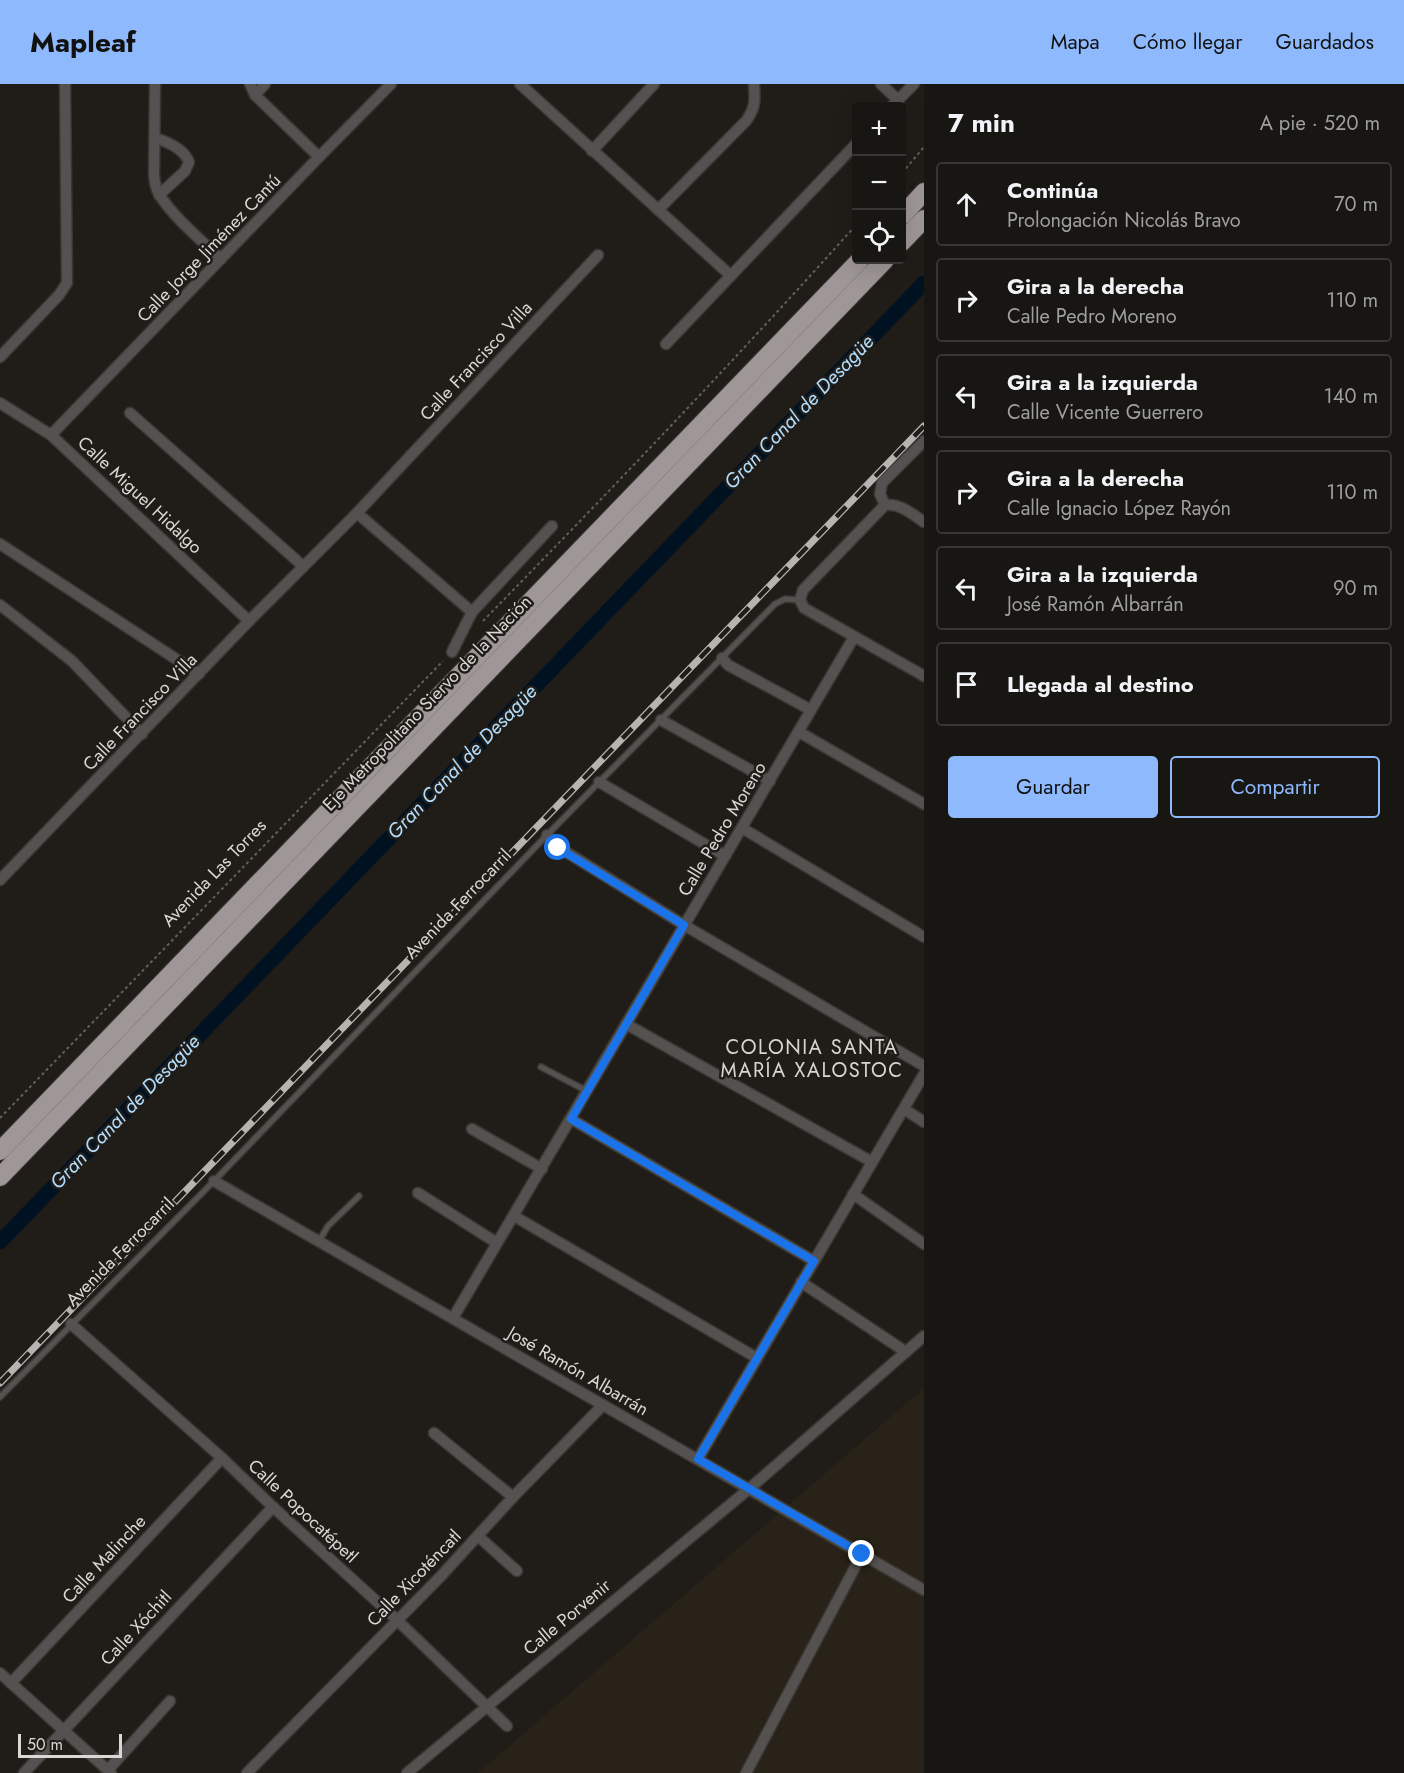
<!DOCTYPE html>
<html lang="es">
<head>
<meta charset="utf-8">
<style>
	:root { --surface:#181613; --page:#252321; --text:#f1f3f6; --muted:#9f9fa0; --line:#363533; --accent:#8eb9fc }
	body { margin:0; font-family:Jost,sans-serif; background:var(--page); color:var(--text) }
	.controls { position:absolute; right:18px; top:18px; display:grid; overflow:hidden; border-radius:6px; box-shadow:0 6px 24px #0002 }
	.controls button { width:54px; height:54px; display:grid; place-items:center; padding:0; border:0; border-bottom:2px solid var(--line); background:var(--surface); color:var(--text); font:30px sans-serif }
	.scale { position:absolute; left:18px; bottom:15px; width:104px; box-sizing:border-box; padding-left:6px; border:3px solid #dad8d5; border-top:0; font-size:16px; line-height:21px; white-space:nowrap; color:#dad8d5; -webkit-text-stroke:4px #201d19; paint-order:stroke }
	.stop { position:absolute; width:18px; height:18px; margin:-14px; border:4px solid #1a73e8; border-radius:50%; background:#fff }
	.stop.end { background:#1a73e8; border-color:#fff; box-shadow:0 2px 6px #0008 }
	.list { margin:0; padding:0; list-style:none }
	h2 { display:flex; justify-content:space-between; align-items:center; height:78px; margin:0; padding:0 24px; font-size:26px }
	h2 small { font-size:20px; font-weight:400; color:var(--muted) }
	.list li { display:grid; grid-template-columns:39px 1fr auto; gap:18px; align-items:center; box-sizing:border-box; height:84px; margin:0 12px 12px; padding:0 12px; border:2px solid var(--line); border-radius:6px }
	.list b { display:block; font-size:22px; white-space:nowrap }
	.list p { margin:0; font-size:20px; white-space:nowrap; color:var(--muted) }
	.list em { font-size:20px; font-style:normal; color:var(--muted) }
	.actions { display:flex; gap:12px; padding:18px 24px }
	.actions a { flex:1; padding:14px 0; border:2px solid var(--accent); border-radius:6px; text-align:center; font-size:21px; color:var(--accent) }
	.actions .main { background:var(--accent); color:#111 }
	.icon { flex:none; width:33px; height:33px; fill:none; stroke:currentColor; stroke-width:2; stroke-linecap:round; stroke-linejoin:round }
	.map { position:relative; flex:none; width:924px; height:1689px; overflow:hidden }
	header { display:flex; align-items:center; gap:36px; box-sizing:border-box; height:84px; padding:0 30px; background:var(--accent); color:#111 }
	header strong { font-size:28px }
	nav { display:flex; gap:33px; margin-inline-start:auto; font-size:21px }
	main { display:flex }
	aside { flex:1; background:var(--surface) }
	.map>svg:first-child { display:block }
	.built { fill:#282218 }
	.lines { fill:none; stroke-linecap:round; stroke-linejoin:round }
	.canal { stroke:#001222; stroke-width:15 }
	.lane-casing { stroke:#3a3733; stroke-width:8 }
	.street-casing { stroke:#3a3733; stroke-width:13 }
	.highway-casing { stroke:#3a3733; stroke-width:20 }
	.path { stroke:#625f5c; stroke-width:2; stroke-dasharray:3 3; stroke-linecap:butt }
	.lane { stroke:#545150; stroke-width:5 }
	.street { stroke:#545150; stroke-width:10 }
	.highway { stroke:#9f9797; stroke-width:18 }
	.rail-casing { stroke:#b6b4b1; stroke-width:7 }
	.rail { stroke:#201d19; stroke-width:4.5; stroke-dasharray:14; stroke-linecap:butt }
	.route { stroke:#1a73e8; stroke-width:8 }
	.labels { text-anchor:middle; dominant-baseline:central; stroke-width:5; stroke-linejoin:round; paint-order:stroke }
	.street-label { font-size:18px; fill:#dad8d5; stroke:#201d19 }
	.water-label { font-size:20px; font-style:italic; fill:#b1dcfb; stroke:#201d19 }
	.neighbourhood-label { font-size:20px; letter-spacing:1.5px; fill:#d9d5cf; stroke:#201d19 }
</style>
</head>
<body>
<header>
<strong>Mapleaf</strong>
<nav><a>Mapa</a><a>Cómo llegar</a><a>Guardados</a></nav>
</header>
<main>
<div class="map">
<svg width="924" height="1689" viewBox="0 0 924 1689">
	<rect width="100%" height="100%" fill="#201d19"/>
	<polygon class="built" points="924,1304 924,1689 478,1689"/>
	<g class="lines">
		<polyline class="canal" points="0,1158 924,199"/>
		<g class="lane-casing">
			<g id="lane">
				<polyline points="541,983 587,1007"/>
				<polyline points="319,1157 328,1142 359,1112"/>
				<polyline points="0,1313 214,1097 547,751 775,520 785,515 800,516"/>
			</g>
		</g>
		<g class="street-casing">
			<g id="street">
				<path d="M 155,0 L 154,91 C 155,98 155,104 159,110 C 173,133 201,156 221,175"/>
				<polyline points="250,0 255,11 319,73"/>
				<polyline points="520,0 730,191"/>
				<polyline points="881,0 898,16"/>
				<polyline points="255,11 265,0"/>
				<polyline points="892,22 914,0"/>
				<path d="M 155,54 C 168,58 184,65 189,78 L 185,87 L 159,111"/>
				<polyline points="592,67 654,0"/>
				<path d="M 658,126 L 746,37 C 756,23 755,16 754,0"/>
				<polyline points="666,260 856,60"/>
				<polyline points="0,273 59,211 67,199 65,0"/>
				<polyline points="0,319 51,351 249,537"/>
				<polyline points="130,329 303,482"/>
				<polyline points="51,351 319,73 391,0"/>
				<polyline points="885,421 803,506 800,516 804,524 924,592"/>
				<polyline points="885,421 880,410 882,399 924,357"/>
				<path d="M 885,421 C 900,419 912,430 924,438"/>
				<polyline points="357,429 472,528"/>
				<polyline points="0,460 199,590"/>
				<polyline points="0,521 72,577 142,650"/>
				<polyline points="452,568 472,528 552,442"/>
				<polyline points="722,574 728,581 811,626"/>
				<polyline points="661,636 770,697"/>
				<polyline points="799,648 924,720"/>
				<polyline points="599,698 725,772"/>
				<polyline points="742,744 924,853"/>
				<polyline points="547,751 558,763 684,841 924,982"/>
				<polyline points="0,796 249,537 357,429 598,171"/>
				<polyline points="626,940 872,1078"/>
				<polyline points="904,1025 924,1038"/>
				<polyline points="571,1035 814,1177"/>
				<polyline points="472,1045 542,1085"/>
				<polyline points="214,1097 924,1506"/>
				<polyline points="418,1109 497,1159"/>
				<polyline points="853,1110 924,1160"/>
				<polyline points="514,1132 757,1274"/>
				<polyline points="801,1198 906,1268"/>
				<polyline points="453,1234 854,553"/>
				<polyline points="71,1240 222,1374 273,1423 396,1535 507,1642"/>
				<polyline points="434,1349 513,1413"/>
				<polyline points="698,1375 924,990"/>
				<polyline points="478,1452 517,1487"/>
				<polyline points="0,1589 111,1689"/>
				<polyline points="11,1599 222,1374"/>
				<polyline points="108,1686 170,1617"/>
				<polyline points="24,1689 273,1423"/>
				<polyline points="247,1689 441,1492 513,1413 603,1321"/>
				<polyline points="407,1689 750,1404 924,1252"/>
				<polyline points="746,1689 862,1470"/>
			</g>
		</g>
		<g class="highway-casing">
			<g id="highway">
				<polyline points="902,132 924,108"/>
				<polyline points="902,158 924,135"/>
				<polyline points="0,1067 860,176"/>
				<polyline points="0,1093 885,176"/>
			</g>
		</g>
		<g class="path">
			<polyline points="902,89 924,63"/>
			<path d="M 483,537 C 610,407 735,276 856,141"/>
			<polyline points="0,1034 443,577"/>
		</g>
		<use href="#lane" class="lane"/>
		<use href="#street" class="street"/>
		<use href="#highway" class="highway"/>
		<g class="rail-casing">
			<polyline id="rail" points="0,1299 924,342"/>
		</g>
		<use href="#rail" class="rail"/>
	</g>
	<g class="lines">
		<polyline class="route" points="558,764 684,841 571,1035 814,1177 698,1375 862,1470"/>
	</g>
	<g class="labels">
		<g class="street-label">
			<text transform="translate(209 164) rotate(-46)">Calle Jorge Jiménez Cantú</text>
			<text transform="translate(476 277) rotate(-47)">Calle Francisco Villa</text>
			<text transform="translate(140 411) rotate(43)">Calle Miguel Hidalgo</text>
			<text transform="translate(427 619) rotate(-46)">Eje Metropolitano Siervo de la Nación</text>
			<text transform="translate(140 628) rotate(-46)">Calle Francisco Villa</text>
			<text transform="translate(722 745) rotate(-59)">Calle Pedro Moreno</text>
			<text transform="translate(214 789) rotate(-46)">Avenida Las Torres</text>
			<text transform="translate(458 820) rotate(-46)">Avenida Ferrocarril</text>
			<text transform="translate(120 1168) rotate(-45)">Avenida Ferrocarril</text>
			<text transform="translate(578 1287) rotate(30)">José Ramón Albarrán</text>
			<text transform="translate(303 1427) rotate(43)">Calle Popocatépetl</text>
			<text transform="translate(104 1475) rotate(-47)">Calle Malinche</text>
			<text transform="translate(414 1494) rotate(-46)">Calle Xicoténcatl</text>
			<text transform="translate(567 1533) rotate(-40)">Calle Porvenir</text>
			<text transform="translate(136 1544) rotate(-47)">Calle Xóchitl</text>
		</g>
		<g class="water-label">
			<text transform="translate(799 328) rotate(-46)">Gran Canal de Desagüe</text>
			<text transform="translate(462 678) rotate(-46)">Gran Canal de Desagüe</text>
			<text transform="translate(125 1028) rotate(-46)">Gran Canal de Desagüe</text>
		</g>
		<g class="neighbourhood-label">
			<text x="812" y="963">COLONIA SANTA<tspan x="812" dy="23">MARÍA XALOSTOC</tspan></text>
		</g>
	</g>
</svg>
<div class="controls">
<button>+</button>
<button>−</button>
<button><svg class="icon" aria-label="locate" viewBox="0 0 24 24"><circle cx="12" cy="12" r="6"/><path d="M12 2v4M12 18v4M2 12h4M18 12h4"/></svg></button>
</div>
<div class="scale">50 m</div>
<div class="stop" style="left:558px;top:764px"></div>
<div class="stop end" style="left:862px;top:1470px"></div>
</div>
<aside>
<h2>7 min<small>A pie · 520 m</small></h2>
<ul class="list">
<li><svg class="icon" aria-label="ahead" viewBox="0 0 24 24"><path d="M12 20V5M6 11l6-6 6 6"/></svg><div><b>Continúa</b><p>Prolongación Nicolás Bravo</p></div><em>70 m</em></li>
<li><svg class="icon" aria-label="right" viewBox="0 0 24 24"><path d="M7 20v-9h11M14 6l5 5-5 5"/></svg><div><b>Gira a la derecha</b><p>Calle Pedro Moreno</p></div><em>110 m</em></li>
<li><svg class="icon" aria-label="left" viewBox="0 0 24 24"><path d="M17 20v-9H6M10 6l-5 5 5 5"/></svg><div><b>Gira a la izquierda</b><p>Calle Vicente Guerrero</p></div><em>140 m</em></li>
<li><svg class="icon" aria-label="right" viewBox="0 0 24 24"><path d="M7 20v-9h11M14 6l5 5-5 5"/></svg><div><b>Gira a la derecha</b><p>Calle Ignacio López Rayón</p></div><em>110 m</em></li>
<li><svg class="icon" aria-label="left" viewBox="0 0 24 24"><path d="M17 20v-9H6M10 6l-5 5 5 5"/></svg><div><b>Gira a la izquierda</b><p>José Ramón Albarrán</p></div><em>90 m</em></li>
<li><svg class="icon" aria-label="arrive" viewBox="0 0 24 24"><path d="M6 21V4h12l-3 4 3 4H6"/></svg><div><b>Llegada al destino</b></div></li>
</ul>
<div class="actions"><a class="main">Guardar</a><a>Compartir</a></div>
</aside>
</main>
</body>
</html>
